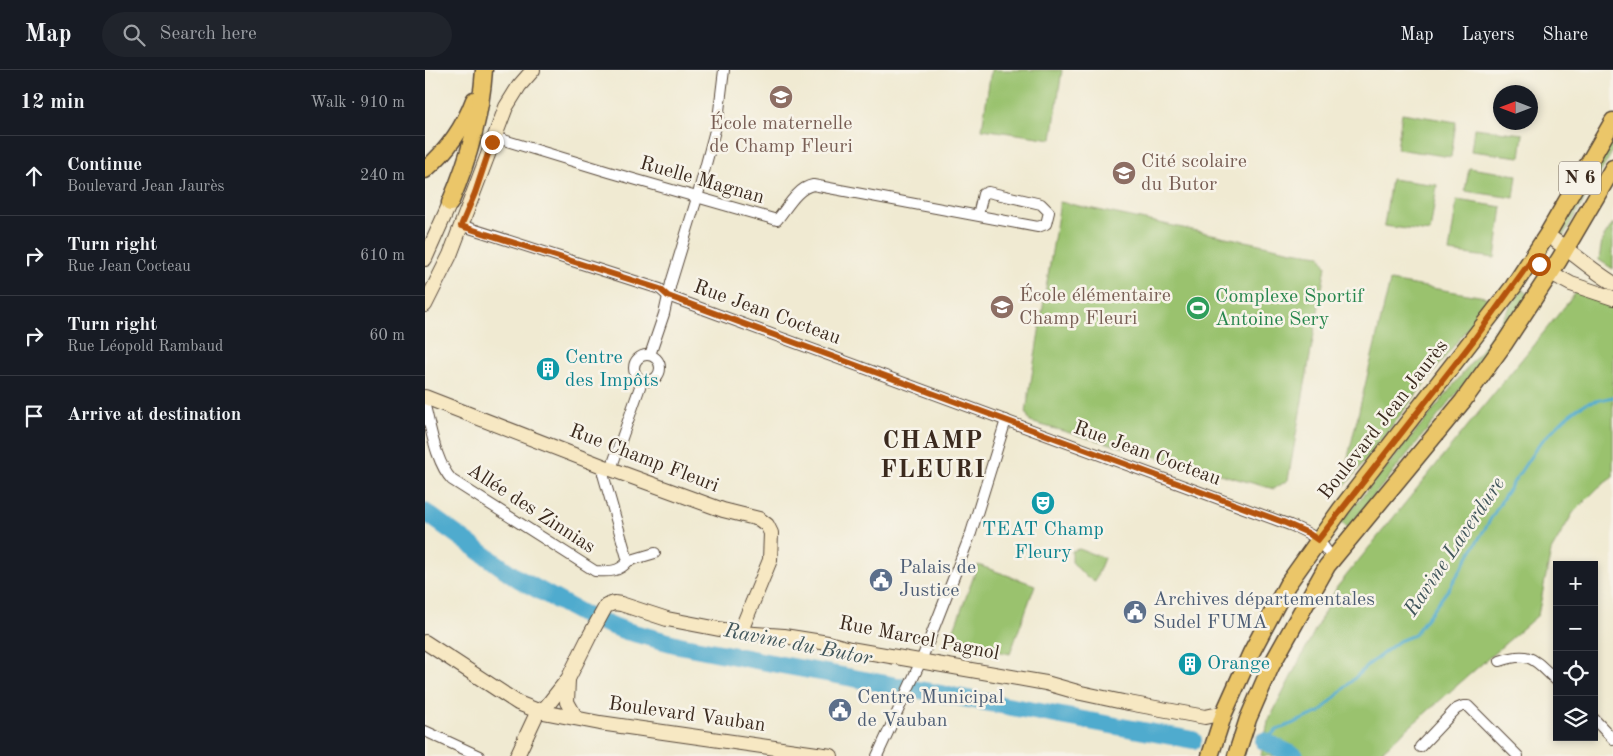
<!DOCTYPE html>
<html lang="en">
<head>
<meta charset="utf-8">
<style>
	:root { --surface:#171b24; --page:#20242c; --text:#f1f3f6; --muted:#9ea1a6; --line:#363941 }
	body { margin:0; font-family:"Old Standard TT",serif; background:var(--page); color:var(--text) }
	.controls { position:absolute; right:15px; bottom:15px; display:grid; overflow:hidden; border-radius:0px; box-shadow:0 2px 8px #0003 }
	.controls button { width:45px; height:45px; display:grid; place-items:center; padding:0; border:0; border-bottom:1px solid var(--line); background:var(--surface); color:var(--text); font:25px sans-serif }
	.compass { position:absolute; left:1068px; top:15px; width:45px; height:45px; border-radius:50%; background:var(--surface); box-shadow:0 2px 8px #0003; rotate:270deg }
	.stop { position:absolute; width:15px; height:15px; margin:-11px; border:4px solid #b45309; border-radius:50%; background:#fff }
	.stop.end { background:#b45309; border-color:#fff; box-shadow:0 1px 5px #0008 }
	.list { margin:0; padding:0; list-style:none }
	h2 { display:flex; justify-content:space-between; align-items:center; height:65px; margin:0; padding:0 20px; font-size:21px }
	h2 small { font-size:16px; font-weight:400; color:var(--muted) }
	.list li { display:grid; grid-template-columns:32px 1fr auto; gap:15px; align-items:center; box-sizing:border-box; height:80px; padding:0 20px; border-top:1px solid var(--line) }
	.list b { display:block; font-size:19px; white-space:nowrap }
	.list p { margin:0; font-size:16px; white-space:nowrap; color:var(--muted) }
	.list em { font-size:16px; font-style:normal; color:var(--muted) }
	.icon { flex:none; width:28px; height:28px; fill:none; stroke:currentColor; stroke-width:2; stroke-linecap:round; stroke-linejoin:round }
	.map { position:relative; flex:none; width:1188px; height:686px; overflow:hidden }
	header { display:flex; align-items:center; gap:30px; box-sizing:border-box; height:70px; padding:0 25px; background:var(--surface); border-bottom:1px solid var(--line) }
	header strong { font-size:24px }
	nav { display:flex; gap:28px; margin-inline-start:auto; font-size:18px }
	.search { width:350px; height:45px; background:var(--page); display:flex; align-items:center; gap:12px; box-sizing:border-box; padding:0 18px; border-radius:28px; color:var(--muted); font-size:19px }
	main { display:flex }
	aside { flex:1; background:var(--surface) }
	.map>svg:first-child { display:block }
	.green { fill:#9ac26e; stroke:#6a7646 }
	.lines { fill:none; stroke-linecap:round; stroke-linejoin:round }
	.stream { stroke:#50abce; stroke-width:3 }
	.river { stroke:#50abce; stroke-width:18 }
	.street-casing { stroke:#564739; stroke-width:12 }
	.secondary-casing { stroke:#564739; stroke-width:16 }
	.primary-casing { stroke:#564739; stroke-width:19 }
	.street { stroke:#fff; stroke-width:10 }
	.secondary { stroke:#f7e8c3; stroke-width:14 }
	.primary { stroke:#ebc669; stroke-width:16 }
	.route { stroke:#b45309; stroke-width:6 }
	.labels { text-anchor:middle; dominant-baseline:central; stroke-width:5; stroke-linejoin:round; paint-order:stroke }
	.shield { fill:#f7f3e8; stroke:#73665b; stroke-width:1 }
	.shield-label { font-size:19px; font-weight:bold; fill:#3b2a1e }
	.education-label { font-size:20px; fill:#785e54; stroke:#f7f3e8; text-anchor:start }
	.street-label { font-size:20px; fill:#3b2a1e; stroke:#f7f3e8 }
	.leisure-label { font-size:20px; fill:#27864d; stroke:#f7f3e8; text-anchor:start }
	.culture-label { font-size:20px; fill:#0d838f; stroke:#f7f3e8; text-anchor:start }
	.service-label { font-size:20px; fill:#4e5e75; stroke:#f7f3e8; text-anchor:start }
	.water-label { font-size:21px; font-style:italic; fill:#42575c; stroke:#f7f3e8 }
	.district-label { font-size:25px; font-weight:bold; letter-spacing:1px; fill:#3b2a1e; stroke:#f7f3e8 }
</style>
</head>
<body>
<header>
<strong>Map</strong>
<div class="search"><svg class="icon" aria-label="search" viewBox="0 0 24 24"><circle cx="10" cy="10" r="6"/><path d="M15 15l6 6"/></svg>Search here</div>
<nav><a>Map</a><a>Layers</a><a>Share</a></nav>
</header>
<main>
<aside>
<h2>12 min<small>Walk · 910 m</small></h2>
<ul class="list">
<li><svg class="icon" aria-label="ahead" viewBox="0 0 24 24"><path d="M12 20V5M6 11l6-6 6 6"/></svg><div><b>Continue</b><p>Boulevard Jean Jaurès</p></div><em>240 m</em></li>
<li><svg class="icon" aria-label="right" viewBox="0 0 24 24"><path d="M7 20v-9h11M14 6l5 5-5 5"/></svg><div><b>Turn right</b><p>Rue Jean Cocteau</p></div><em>610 m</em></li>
<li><svg class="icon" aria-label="right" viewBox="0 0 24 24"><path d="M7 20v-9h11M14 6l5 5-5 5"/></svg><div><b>Turn right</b><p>Rue Léopold Rambaud</p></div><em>60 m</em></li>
<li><svg class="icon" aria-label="arrive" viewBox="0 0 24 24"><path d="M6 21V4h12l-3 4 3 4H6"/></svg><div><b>Arrive at destination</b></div></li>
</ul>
</aside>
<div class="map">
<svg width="1188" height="686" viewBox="0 0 1188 686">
	<rect width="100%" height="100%" fill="#f7f3e8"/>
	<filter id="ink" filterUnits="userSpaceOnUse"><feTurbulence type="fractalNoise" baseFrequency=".02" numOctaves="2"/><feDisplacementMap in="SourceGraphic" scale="10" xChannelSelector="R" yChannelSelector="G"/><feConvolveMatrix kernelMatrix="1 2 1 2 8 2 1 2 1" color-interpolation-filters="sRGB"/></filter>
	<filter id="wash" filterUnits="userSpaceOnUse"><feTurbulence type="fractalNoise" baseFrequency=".0096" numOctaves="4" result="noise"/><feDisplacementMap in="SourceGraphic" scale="20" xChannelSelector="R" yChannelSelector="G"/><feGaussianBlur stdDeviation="1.12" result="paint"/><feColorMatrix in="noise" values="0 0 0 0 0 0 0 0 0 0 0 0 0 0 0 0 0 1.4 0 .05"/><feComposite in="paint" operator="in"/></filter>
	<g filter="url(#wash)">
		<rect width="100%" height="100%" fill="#f0ead2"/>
		<g class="green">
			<polygon points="566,0 637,0 627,69 557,59"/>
			<polygon points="977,43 1031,52 1026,87 972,79"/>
			<polygon points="1049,58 1098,64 1095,87 1046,81"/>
			<polygon points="1188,68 1188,81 1137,168 1131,165"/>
			<polygon points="1044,98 1092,105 1089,128 1040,121"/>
			<polygon points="966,109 1012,115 1005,162 959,156"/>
			<polygon points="1032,130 1077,137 1070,188 1024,182"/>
			<polygon points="635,132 867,181 895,185 901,196 863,410 849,419 605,352 601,342"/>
			<polygon points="1188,153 1188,199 1174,190 1177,170"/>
			<polygon points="965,211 1066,228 921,415 917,412"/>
			<polygon points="1097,219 1106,226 1060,288 923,458 916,452 1003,347 1054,283"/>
			<polygon points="1153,220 1188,233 1188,407 1174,417 1148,443 1126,481 1113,545 951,686 836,686 843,652 912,517"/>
			<polygon points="654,479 679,488 670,511 661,507 647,492 647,481"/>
			<polygon points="553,495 610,515 585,584 525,570"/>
		</g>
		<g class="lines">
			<polyline class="stream" points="839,671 852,660 895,642 943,595 974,571 989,565 1025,517 1080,425 1114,374 1140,348 1153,338 1162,333 1188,327"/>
			<g class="river">
				<polyline points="0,442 92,508 161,546 201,561 254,575 357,595 768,670"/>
				<polyline points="839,671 870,686"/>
			</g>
		</g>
	</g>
	<g filter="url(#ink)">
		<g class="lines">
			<g class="street-casing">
				<g id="street">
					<path d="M 69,67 L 184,102 L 352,150 C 362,138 372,118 388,115 L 613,157 L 621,154 L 624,142 L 616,134 L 563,122 L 558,124 L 553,145"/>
					<path d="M 35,155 L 235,219 L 243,226 L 865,455 C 885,463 896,469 907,489"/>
					<circle cx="222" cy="298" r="13"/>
					<polyline points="225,285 239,244 246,213 272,128 293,49 299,0"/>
					<path d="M 0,336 C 6,359 11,393 27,410 L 170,501 C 183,502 195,502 203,491 L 178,404 L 180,397"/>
					<polyline points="186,399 217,311"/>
					<polyline points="203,491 230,483"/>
					<path d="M 1075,591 C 1107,580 1110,591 1132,611"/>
					<polyline points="1169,649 1188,669"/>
					<polyline points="0,661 54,686"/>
					<polyline points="995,677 1031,639 1038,636 1043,636 1093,686"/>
					<polyline points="452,686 496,591 546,463 581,350"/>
				</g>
			</g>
			<g class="secondary-casing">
				<g id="secondary">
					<path d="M 1122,165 C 1145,180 1165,199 1188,213"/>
					<polyline points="1108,188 1126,203 1146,214 1188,228"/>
					<polyline points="0,189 25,133"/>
					<polyline points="0,235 25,185 81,37 94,16 108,0"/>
					<polyline points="0,327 180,397 298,440 334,449 342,455 346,463 345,490 315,563"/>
					<polyline points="0,572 93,633 113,641 175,653 406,686"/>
					<polyline points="143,610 142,632 151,648"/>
					<polyline points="92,686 113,641 121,637 143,609 164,567 181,536 189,533 196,534 242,549 315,563 359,566 403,573 425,579 621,613 656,623 698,632 780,647 799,643"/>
				</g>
			</g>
			<g class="primary-casing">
				<g id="primary">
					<path d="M 0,100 C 22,81 39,57 49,30"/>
					<path d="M 25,133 C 43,91 56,46 59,0"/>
					<polyline points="785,686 799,643 826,583 862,515 916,439 1088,217 1122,165 1188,51"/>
					<polyline points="811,686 823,649 846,596 902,496 1038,331 1079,274 1134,190 1188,98"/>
				</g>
			</g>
			<use href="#street" class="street"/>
			<use href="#secondary" class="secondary"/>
			<use href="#primary" class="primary"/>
		</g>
	</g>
	<g class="lines" filter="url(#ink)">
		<polyline class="route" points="67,72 50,123 36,156 235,219 243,226 858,452 883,463 893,470 1048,271 1108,188 1114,194"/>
	</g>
	<defs>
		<g id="school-disc" transform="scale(1.25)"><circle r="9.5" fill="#8d6e63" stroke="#f7f3e8"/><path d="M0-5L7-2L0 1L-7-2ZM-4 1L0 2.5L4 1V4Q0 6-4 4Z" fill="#fff"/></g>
		<g id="university-disc" transform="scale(1.25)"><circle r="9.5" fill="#8d6e63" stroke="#f7f3e8"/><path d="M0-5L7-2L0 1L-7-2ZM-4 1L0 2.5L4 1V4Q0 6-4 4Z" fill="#fff"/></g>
		<g id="stadium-disc" transform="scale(1.25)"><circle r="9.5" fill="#2e9e5b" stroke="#f7f3e8"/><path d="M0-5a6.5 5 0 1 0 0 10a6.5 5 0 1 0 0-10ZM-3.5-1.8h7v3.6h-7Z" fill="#fff"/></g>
		<g id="building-disc" transform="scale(1.25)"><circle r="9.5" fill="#0f9aa8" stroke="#f7f3e8"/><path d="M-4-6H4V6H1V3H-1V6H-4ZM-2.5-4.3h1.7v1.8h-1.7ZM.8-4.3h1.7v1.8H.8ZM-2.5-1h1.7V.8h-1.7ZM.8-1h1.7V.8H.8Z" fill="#fff"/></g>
		<g id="theatre-disc" transform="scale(1.25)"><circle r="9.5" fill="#0f9aa8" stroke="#f7f3e8"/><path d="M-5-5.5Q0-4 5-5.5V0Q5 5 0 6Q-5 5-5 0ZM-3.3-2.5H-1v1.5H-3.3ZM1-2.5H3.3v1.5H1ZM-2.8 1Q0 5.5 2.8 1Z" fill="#fff"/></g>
		<g id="civic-disc" transform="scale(1.25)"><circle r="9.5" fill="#5c6f8a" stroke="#f7f3e8"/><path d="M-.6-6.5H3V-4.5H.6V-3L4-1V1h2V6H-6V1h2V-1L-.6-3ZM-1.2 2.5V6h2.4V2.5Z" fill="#fff"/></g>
	</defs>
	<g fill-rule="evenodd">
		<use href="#school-disc" x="356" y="27"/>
		<use href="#university-disc" x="699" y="103"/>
		<use href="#school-disc" x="577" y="237"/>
		<use href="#stadium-disc" x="773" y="238"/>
		<use href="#building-disc" x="123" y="299"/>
		<use href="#theatre-disc" x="618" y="433"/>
		<use href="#civic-disc" x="456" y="510"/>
		<use href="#civic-disc" x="710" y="542"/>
		<use href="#building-disc" x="765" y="594"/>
		<use href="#civic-disc" x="415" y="640"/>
	</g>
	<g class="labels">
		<rect class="shield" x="1134" y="91.5" width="42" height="33" rx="4"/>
		<g class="shield-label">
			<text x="1155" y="108">N 6</text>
		</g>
		<g class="education-label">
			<text x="356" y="54" text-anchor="middle">École maternelle<tspan x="356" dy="23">de Champ Fleuri</tspan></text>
			<text x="716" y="92">Cité scolaire<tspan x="716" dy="23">du Butor</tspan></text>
			<text x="594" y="226">École élémentaire<tspan x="594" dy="23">Champ Fleuri</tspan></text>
		</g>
		<g class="street-label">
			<text transform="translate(277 111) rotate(16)">Ruelle Magnan</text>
			<text transform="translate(342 243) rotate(20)">Rue Jean Cocteau</text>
			<text transform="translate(959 350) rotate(-52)">Boulevard Jean Jaurès</text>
			<text transform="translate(722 384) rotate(20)">Rue Jean Cocteau</text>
			<text transform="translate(219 389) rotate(21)">Rue Champ Fleuri</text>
			<text transform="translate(106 439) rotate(33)">Allée des Zinnias</text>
			<text transform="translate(494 569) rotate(11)">Rue Marcel Pagnol</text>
			<text transform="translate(262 645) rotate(8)">Boulevard Vauban</text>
		</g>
		<g class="leisure-label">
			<text x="790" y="227">Complexe Sportif<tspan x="790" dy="23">Antoine Sery</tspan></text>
		</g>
		<g class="culture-label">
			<text x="140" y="288">Centre<tspan x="140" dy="23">des Impôts</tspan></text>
			<text x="618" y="460" text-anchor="middle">TEAT Champ<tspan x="618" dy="23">Fleury</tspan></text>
			<text x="782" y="594">Orange</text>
		</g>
		<g class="service-label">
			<text x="474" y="498">Palais de<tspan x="474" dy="23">Justice</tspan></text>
			<text x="728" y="530">Archives départementales<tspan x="728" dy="23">Sudel FUMA</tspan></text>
			<text x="432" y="628">Centre Municipal<tspan x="432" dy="23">de Vauban</tspan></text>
		</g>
		<g class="water-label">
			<text transform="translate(1030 477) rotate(-56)">Ravine Laverdure</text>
			<text transform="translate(373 575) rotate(11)">Ravine du Butor</text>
		</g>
		<g class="district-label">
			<text x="508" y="371">CHAMP<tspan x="508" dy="29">FLEURI</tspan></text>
		</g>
	</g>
</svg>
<div class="controls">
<button>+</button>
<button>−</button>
<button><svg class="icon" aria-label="locate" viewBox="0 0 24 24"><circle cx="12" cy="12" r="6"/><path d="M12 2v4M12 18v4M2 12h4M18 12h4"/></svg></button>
<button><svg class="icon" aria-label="layers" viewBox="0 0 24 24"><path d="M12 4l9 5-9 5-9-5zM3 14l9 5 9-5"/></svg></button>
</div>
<svg class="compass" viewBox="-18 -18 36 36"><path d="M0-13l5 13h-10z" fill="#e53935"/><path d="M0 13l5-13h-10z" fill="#9ea1a6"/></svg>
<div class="stop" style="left:1114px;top:194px"></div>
<div class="stop end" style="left:67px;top:72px"></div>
</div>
</main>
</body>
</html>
